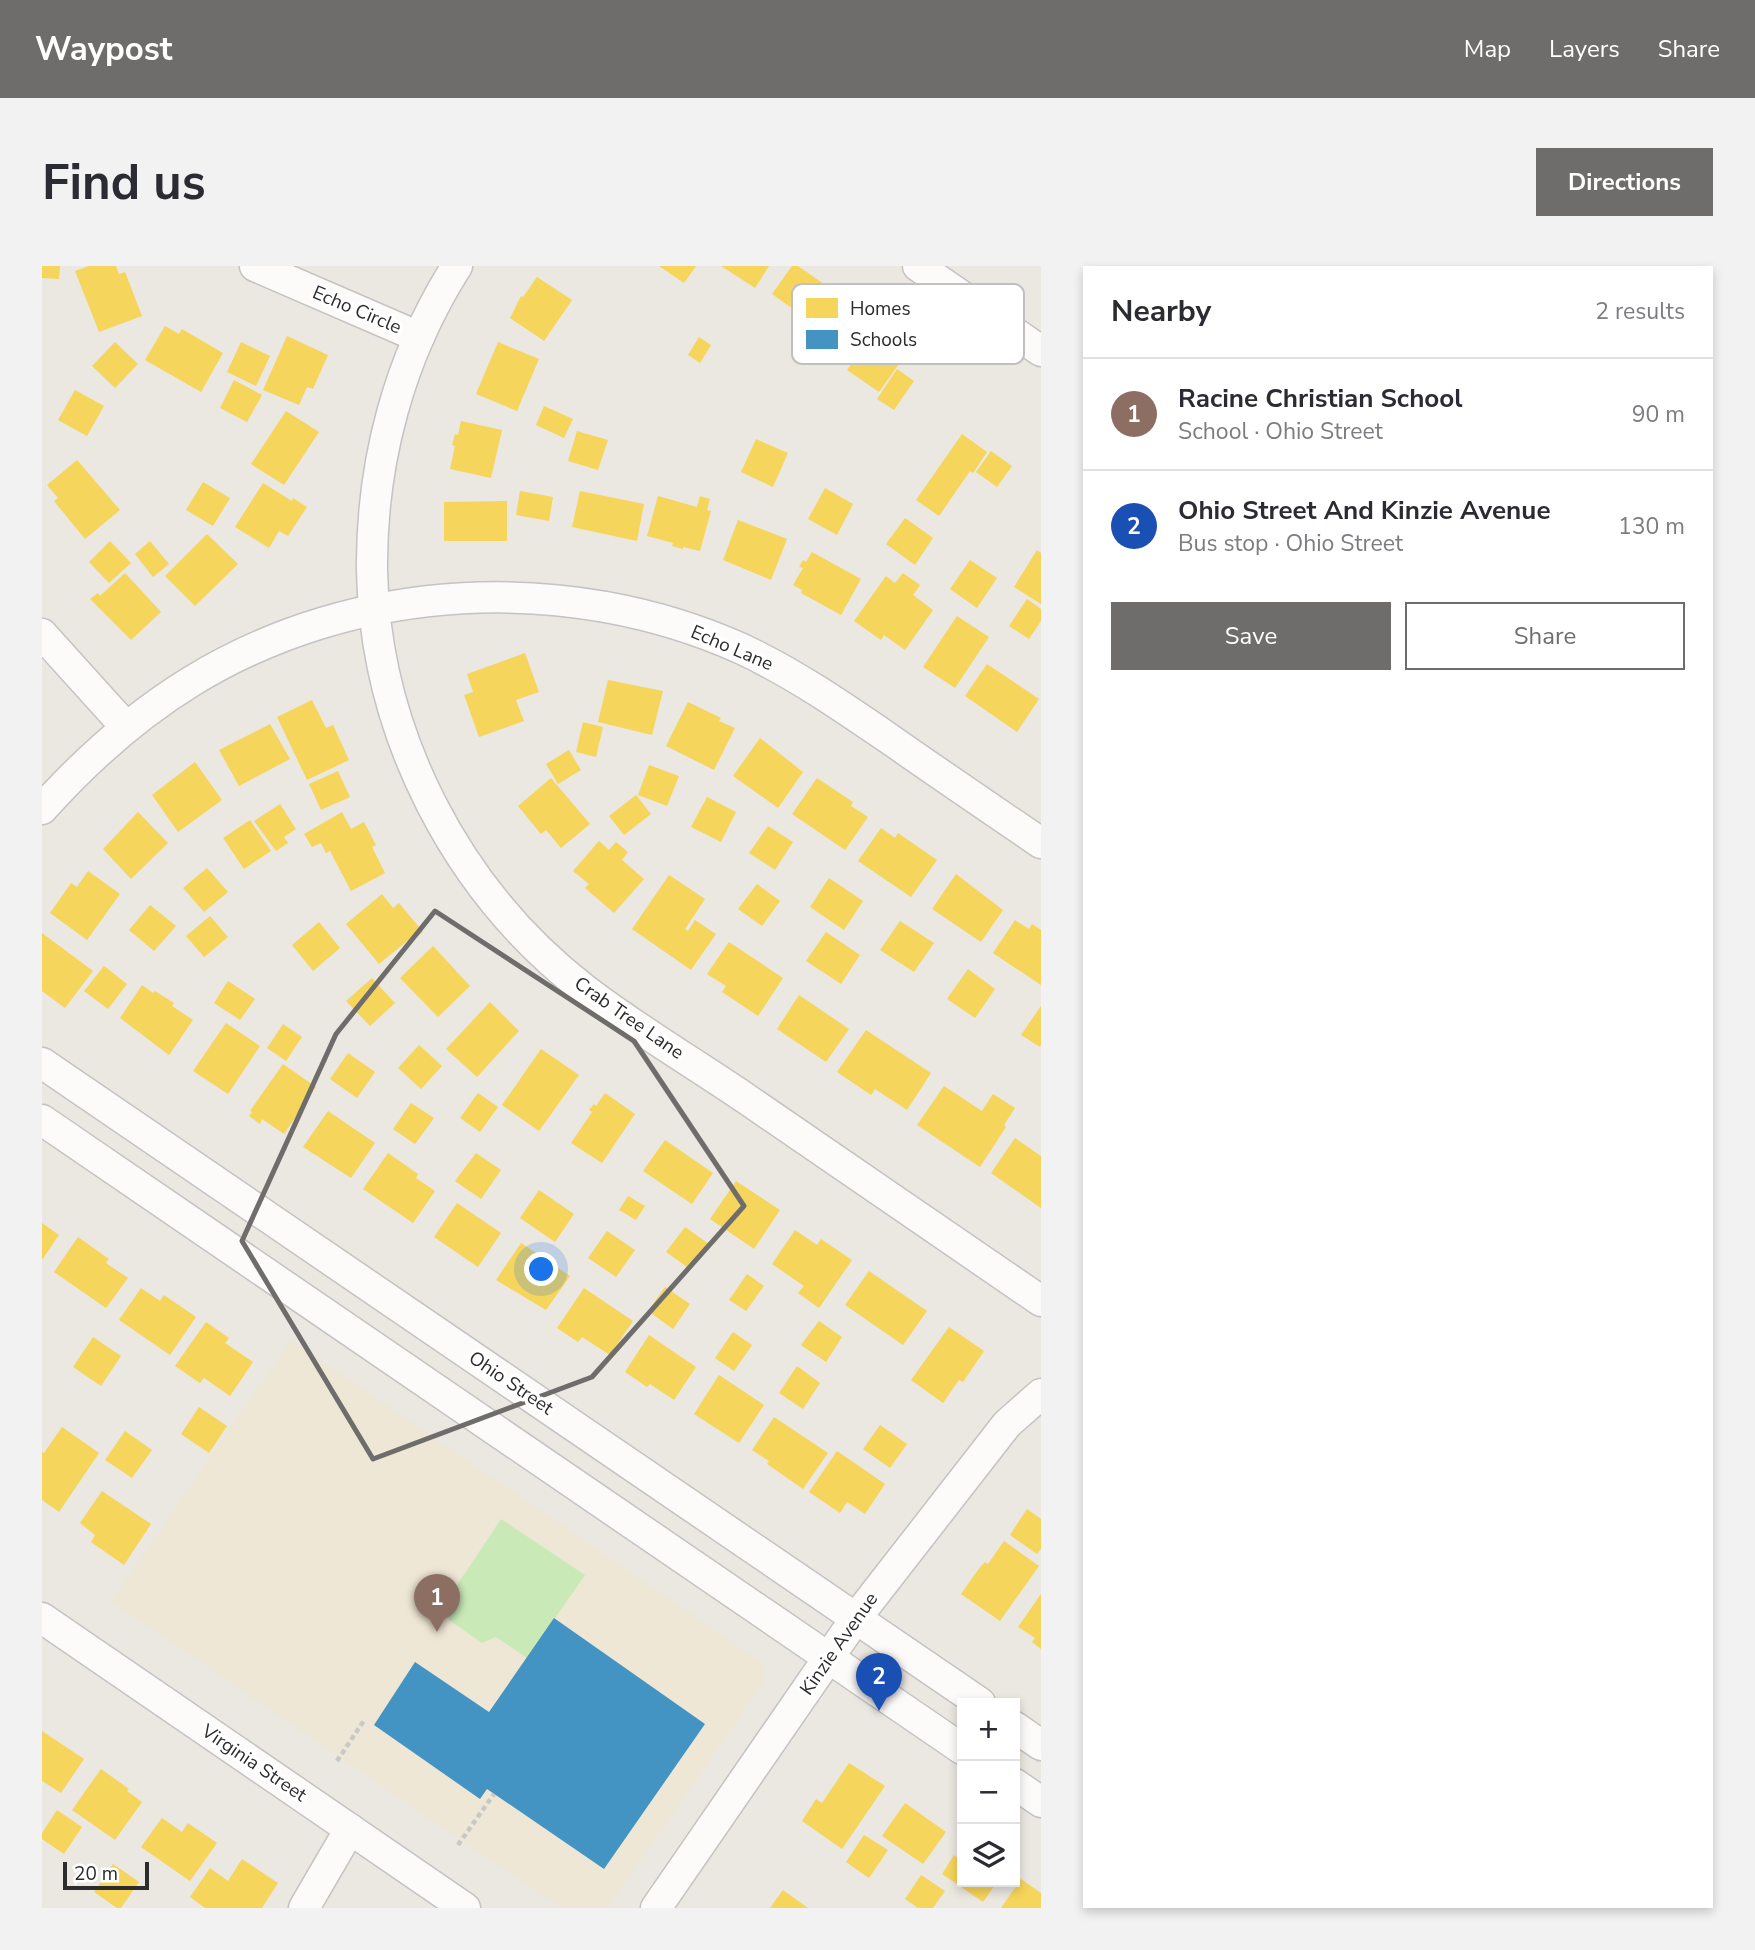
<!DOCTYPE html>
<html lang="en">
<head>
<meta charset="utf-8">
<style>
	:root { --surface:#fff; --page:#f2f2f3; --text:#2b2b33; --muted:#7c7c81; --line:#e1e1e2; --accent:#6f6d6b }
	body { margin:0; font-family:"Nunito Sans",sans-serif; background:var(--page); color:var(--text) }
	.controls { position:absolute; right:21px; bottom:21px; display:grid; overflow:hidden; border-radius:0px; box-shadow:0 4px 10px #0003 }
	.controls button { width:63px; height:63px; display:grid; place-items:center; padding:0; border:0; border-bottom:2px solid var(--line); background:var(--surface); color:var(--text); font:35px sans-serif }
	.scale { position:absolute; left:21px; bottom:18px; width:86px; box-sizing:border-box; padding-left:7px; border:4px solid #2c2c2c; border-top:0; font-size:19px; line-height:24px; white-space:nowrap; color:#2c2c2c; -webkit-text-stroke:5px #fff; paint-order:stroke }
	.you { position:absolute; left:500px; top:1004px; width:24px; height:24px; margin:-18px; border:5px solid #fff; border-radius:50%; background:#1a73e8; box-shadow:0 0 0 10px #1a73e833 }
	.badge { display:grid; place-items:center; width:46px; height:46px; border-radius:50%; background:var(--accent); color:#fff; font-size:23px; font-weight:700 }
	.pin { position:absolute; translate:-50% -58px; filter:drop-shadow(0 2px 4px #0008) }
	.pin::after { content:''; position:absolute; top:37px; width:24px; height:21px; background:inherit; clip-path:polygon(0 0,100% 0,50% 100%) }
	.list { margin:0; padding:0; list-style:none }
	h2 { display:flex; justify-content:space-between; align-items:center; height:91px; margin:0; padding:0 28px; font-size:30px }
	h2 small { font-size:23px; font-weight:400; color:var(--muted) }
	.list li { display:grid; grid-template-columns:46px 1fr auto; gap:21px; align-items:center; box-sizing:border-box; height:112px; padding:0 28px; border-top:2px solid var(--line) }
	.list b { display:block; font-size:26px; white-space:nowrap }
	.list p { margin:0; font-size:23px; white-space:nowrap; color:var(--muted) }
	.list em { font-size:23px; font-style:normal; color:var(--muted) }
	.actions { display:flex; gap:14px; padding:21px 28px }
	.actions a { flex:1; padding:16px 0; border:2px solid var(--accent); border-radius:0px; text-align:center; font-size:24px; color:var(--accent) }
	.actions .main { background:var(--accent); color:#fff }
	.icon { flex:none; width:38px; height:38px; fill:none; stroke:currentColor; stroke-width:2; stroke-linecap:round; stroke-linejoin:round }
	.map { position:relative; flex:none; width:999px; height:1642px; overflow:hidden; border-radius:0px }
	header { display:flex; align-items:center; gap:42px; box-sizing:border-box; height:98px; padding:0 35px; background:var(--accent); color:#fff }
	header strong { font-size:33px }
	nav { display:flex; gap:38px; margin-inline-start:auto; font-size:24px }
	.intro { display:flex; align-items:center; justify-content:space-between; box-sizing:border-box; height:168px; padding:0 42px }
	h1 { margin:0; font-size:49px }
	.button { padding:18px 32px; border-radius:0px; background:var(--accent); color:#fff; font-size:24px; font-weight:700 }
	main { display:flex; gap:42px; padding:0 42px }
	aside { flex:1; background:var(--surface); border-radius:0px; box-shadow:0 4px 10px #0003 }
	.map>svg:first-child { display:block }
	.education { fill:#efe7d5 }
	.green { fill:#c9e9b7 }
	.homes { fill:#f6d55c }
	.schools { fill:#4393c3 }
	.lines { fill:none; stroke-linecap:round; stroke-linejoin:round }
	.minor-casing { stroke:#c4c3c3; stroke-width:33 }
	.path { stroke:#c8c8c7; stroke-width:4.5; stroke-dasharray:5 3.5; stroke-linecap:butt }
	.minor { stroke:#fcfbfa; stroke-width:30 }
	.marked { fill:none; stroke:#6f6d6b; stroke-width:5; stroke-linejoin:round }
	.labels { text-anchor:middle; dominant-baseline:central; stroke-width:7; stroke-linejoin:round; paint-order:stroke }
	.street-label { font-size:19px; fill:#2c2c2c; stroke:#fff }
	.key { fill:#fff; stroke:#c0c0c0; stroke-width:2 }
	.key-label { font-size:19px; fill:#2c2c2c }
</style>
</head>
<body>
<header>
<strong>Waypost</strong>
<nav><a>Map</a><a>Layers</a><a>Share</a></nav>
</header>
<div class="intro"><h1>Find us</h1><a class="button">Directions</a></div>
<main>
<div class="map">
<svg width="999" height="1642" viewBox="0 0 999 1642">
	<rect width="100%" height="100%" fill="#ebe7e1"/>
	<polygon class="education" points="249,1074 721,1397 724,1404 723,1413 566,1642 519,1642 69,1335"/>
	<polygon class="green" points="459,1253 543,1309 485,1392 454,1371 440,1377 407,1354 403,1337"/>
	<g class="homes">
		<polygon points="0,0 18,0 17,13 0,12"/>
		<polygon points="47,0 74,0 77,8 83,6 100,50 57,66 33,5"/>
		<polygon points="617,0 654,0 642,17"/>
		<polygon points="679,0 727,0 713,22"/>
		<polygon points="750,0 756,0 792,25 785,36 811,54 794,78 779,68 781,64 730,28"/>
		<polygon points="495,11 530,34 502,75 468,52 479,30 481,31"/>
		<polygon points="839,55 872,77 837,126 805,104"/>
		<polygon points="123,60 137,68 140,63 181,87 159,126 103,94"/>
		<polygon points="245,70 286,89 271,123 265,121 257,139 221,124"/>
		<polygon points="657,71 669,79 658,97 646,89"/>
		<polygon points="73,76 96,98 73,122 50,100"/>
		<polygon points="199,76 228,90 214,120 185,106"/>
		<polygon points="456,76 497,93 475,145 434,128"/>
		<polygon points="855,103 872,115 852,144 835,133"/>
		<polygon points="192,114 220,129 205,156 178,142"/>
		<polygon points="33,124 62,140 45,170 16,154"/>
		<polygon points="502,140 531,153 522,172 494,159"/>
		<polygon points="244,145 277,166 242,219 209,198"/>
		<polygon points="419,155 460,164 449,212 408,203 413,180 410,179 413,168 416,169"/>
		<polygon points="535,165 566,174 556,204 526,195"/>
		<polygon points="920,168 945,186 931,207 928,205 897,250 874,234"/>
		<polygon points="714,173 746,187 731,221 699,206"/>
		<polygon points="949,185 970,200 955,221 934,206"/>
		<polygon points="35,194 78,244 43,273 12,235 16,232 5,219"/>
		<polygon points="161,216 188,232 171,260 144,244"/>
		<polygon points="221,217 250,235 251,232 265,241 246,270 237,265 227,282 193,261"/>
		<polygon points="783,222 811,238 795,269 766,253"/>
		<polygon points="478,225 511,231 507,255 474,249"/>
		<polygon points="538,225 602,238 595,275 530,261"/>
		<polygon points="616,230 655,241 658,230 668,233 665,244 669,245 658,285 641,281 641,283 630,280 631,277 605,270"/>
		<polygon points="465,235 465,275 402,275 402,236"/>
		<polygon points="863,252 891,272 873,299 844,278"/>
		<polygon points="696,254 745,273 729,314 681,294"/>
		<polygon points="165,268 196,298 153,340 123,310"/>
		<polygon points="68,275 89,297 67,317 47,296"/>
		<polygon points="108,275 127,298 111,311 93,288"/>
		<polygon points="995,284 999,287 999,338 972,321"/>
		<polygon points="770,286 819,313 799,349 759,327 760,324 751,319 761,302 757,301 761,294 764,296"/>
		<polygon points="928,294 955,312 935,342 908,323"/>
		<polygon points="83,307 119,346 89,374 48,333 56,327 58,330"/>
		<polygon points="861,307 878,319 871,329 891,344 863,384 842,369 839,374 812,355 844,310 853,317"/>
		<polygon points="985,333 999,343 999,355 987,373 967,360"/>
		<polygon points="915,350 947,371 913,422 881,401"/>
		<polygon points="483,387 497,426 474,434 482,455 437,471 422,429 431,426 425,408"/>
		<polygon points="945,398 997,433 975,466 923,430"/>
		<polygon points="566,414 621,425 610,469 556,456"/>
		<polygon points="270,434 284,462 291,459 307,494 265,514 235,451"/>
		<polygon points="646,436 679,452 677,455 693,462 672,504 624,480"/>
		<polygon points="541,456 561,461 554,491 534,486"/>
		<polygon points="228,458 248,493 197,520 177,484"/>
		<polygon points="718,472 761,506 736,542 691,510"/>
		<polygon points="527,484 539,504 516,518 504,498"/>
		<polygon points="153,496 180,534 136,566 110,529"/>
		<polygon points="607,499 637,510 625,540 596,529"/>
		<polygon points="296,505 308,531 279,544 267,518"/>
		<polygon points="509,512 548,558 519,582 504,564 499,568 476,540"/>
		<polygon points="775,512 811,536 809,540 826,551 803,584 750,548"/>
		<polygon points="594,529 609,548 582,569 567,550"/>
		<polygon points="665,531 694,546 679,576 649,561"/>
		<polygon points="238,538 254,563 242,571 246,577 234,585 212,555"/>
		<polygon points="96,546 126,577 89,613 61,583"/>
		<polygon points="300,546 309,563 322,556 334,579 330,581 343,607 309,625 288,585 284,587 279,577 270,581 262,568"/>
		<polygon points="208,554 229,585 202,603 181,572"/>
		<polygon points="726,560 751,576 733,604 707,587"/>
		<polygon points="839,562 853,572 856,567 895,594 869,631 816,595"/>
		<polygon points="557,575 567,584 574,576 586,586 580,594 602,613 572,647 543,622 547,618 531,605"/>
		<polygon points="165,602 186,626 162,646 141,622"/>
		<polygon points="46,605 78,628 45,674 8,647 29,617 35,621"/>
		<polygon points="914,608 961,644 939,676 890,643"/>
		<polygon points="627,609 663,633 643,663 646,665 653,654 674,668 649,704 590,663"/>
		<polygon points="787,612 821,635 802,664 768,641"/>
		<polygon points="715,618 738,635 720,660 696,643"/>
		<polygon points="340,628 351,642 357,637 381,666 371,674 370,671 337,698 304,658"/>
		<polygon points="108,639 134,660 112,685 87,664"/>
		<polygon points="168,650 186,671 162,691 144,670"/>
		<polygon points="973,654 987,663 990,658 999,664 999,719 951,687"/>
		<polygon points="858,655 892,677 872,706 838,684"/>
		<polygon points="277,656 298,682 271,705 250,679"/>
		<polygon points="784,666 818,689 799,718 764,695"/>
		<polygon points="0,667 51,705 23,742 0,725"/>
		<polygon points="687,676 741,712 716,750 680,726 684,720 665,708"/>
		<polygon points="391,680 428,720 396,751 358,712"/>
		<polygon points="62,700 85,718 66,743 42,725"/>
		<polygon points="926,703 953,723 933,752 905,733"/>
		<polygon points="330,712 353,737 328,760 304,735"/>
		<polygon points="186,715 213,733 198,754 172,737"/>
		<polygon points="100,719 111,727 113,725 132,737 130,740 151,754 127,789 78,752"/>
		<polygon points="757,729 807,763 784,796 735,763"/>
		<polygon points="448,736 477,765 435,811 404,783"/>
		<polygon points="999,740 999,779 998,781 979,769"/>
		<polygon points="184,757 218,780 186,828 151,805"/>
		<polygon points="241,758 260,771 244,795 225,782"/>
		<polygon points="824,764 889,807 865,844 833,823 829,829 795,806"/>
		<polygon points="377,779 400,800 379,823 356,802"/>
		<polygon points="499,783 537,809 497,865 460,839"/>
		<polygon points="306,787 333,806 315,832 288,813"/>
		<polygon points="241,798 274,821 242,868 220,853 218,858 207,850 210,846 208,845"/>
		<polygon points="902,820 940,845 951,828 973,842 962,859 964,861 938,901 875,859"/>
		<polygon points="436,827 456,841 438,866 418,852"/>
		<polygon points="563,827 593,848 560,897 529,877 550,846 547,844 552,838 554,840"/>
		<polygon points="369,837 392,852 373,878 351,863"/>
		<polygon points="286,845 333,877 309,912 261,881"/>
		<polygon points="973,872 999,890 999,942 949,907"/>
		<polygon points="623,874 671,907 650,938 601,905"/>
		<polygon points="346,887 376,908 374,912 393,925 371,957 321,923"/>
		<polygon points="434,887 459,904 439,933 413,915"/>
		<polygon points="694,915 738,944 712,983 668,953"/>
		<polygon points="497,924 532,948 513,976 478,952"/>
		<polygon points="586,930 603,940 594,954 577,944"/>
		<polygon points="415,937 459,967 436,1001 392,971"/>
		<polygon points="0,957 17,969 0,994"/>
		<polygon points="643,961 667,978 648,1003 624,986"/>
		<polygon points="753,964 775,979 779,973 810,994 777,1042 756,1027 762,1020 730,998"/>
		<polygon points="565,965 593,984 574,1011 546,992"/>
		<polygon points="36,971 67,993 64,997 86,1012 64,1042 12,1006"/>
		<polygon points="479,977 528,1010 504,1044 454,1014"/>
		<polygon points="827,1005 885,1045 861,1079 803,1039"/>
		<polygon points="705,1008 722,1020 704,1045 687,1034"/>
		<polygon points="623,1021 648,1038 631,1063 606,1045"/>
		<polygon points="99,1022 118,1035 122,1029 154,1051 128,1089 77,1054"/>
		<polygon points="542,1022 591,1055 568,1089 540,1071 536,1076 515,1062"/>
		<polygon points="777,1055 800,1071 784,1096 759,1079"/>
		<polygon points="164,1056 187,1072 183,1077 211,1096 188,1130 162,1112 158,1117 133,1100"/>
		<polygon points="907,1061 942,1085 921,1116 917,1114 901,1137 869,1114"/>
		<polygon points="691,1066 710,1079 692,1105 673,1092"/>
		<polygon points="607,1069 654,1101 632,1134 608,1118 605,1121 583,1106"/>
		<polygon points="51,1071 79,1090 59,1120 31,1101"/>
		<polygon points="755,1100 778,1117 761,1143 737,1127"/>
		<polygon points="677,1109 722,1139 697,1177 652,1148"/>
		<polygon points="157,1141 185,1160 167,1187 139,1168"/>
		<polygon points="732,1151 786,1187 761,1223 725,1198 727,1195 710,1184"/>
		<polygon points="838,1159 865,1178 848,1202 821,1183"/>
		<polygon points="20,1161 57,1187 17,1246 0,1234 0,1186 2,1187"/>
		<polygon points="83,1165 110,1184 90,1212 63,1194"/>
		<polygon points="795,1185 843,1218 823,1248 805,1236 798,1247 767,1226"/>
		<polygon points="60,1225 109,1258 82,1299 49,1276 53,1269 38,1257"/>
		<polygon points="985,1243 999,1253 999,1283 995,1288 968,1269"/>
		<polygon points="962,1275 997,1300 958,1355 919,1328 938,1301 943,1296 946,1298"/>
		<polygon points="999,1328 999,1383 990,1376 993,1372 976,1361"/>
		<polygon points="0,1465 42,1493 19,1527 0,1515"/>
		<polygon points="807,1497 843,1520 800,1583 760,1555 774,1533 780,1537"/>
		<polygon points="59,1503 87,1523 85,1525 100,1536 73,1574 30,1544"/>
		<polygon points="863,1537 904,1566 881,1598 840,1570"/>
		<polygon points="15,1544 40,1561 22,1588 0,1573 0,1567"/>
		<polygon points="120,1552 140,1566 146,1557 175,1577 148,1615 99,1581"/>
		<polygon points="822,1569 846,1584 827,1612 804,1596"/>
		<polygon points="920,1588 920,1616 955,1616 941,1636 900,1608 912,1589 917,1593"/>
		<polygon points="200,1593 236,1617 220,1642 163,1642 148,1631 168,1602 186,1615"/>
		<polygon points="71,1598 97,1616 79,1642 75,1642 52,1626"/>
		<polygon points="879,1609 903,1625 891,1642 876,1642 863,1633"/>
		<polygon points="979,1613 999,1627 999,1642 959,1642"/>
		<polygon points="741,1624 766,1642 728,1642"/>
	</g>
	<polygon class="schools" points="512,1352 663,1458 562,1603 445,1523 438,1533 332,1459 373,1396 447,1446"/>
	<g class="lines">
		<g class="minor-casing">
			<g id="minor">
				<polyline points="213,0 377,71"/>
				<path d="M 415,0 C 357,91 329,197 330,304 C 333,467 414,624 542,723 C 594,763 652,797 706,834 C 804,901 901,968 999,1035"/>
				<polyline points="876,0 999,85"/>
				<polyline points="0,368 84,461"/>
				<path d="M 0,543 C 44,494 93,450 150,415 C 313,315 526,305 700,383 C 753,408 801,441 849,474 C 899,509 949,543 999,577"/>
				<polyline points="0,797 938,1437"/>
				<polyline points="0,854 920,1483"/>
				<polyline points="0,1352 423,1642"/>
				<polyline points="973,1461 999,1479"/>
				<polyline points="973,1518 999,1536"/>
				<polyline points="262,1642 308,1563"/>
				<polyline points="614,1642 814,1352 965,1158 999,1128"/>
			</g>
		</g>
		<g class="path">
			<polyline points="295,1495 323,1453"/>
			<polyline points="416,1579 452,1528"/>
		</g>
		<use href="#minor" class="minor"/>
	</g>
	<path class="marked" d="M 393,645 L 592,775 L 702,940 L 550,1111 L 331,1193 L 200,975 L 294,768 Z"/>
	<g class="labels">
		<g class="street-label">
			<text transform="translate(315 44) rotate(23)">Echo Circle</text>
			<text transform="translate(690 382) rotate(23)">Echo Lane</text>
			<text transform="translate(587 752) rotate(35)">Crab Tree Lane</text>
			<text transform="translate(469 1117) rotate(34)">Ohio Street</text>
			<text transform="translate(797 1378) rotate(-55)">Kinzie Avenue</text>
			<text transform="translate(212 1497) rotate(34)">Virginia Street</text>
		</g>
	</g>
	<rect x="750" y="18" width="232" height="80" rx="10" class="key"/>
	<rect x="764" y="32" width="32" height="20" fill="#f6d55c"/>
	<rect x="764" y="64" width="32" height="19" fill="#4393c3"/>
	<g class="key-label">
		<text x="808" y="49">Homes</text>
		<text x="808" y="80">Schools</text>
	</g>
</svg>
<div class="controls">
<button>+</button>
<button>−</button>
<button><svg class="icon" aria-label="layers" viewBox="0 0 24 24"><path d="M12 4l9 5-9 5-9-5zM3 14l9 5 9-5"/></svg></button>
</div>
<div class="scale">20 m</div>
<div class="you"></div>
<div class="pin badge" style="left:395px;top:1366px;background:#8d6e63">1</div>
<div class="pin badge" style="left:837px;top:1445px;background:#1a4fb4">2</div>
</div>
<aside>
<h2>Nearby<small>2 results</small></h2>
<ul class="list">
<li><span class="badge" style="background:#8d6e63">1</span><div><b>Racine Christian School</b><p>School · Ohio Street</p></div><em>90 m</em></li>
<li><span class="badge" style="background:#1a4fb4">2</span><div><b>Ohio Street And Kinzie Avenue</b><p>Bus stop · Ohio Street</p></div><em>130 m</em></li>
</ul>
<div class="actions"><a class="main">Save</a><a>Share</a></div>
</aside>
</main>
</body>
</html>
